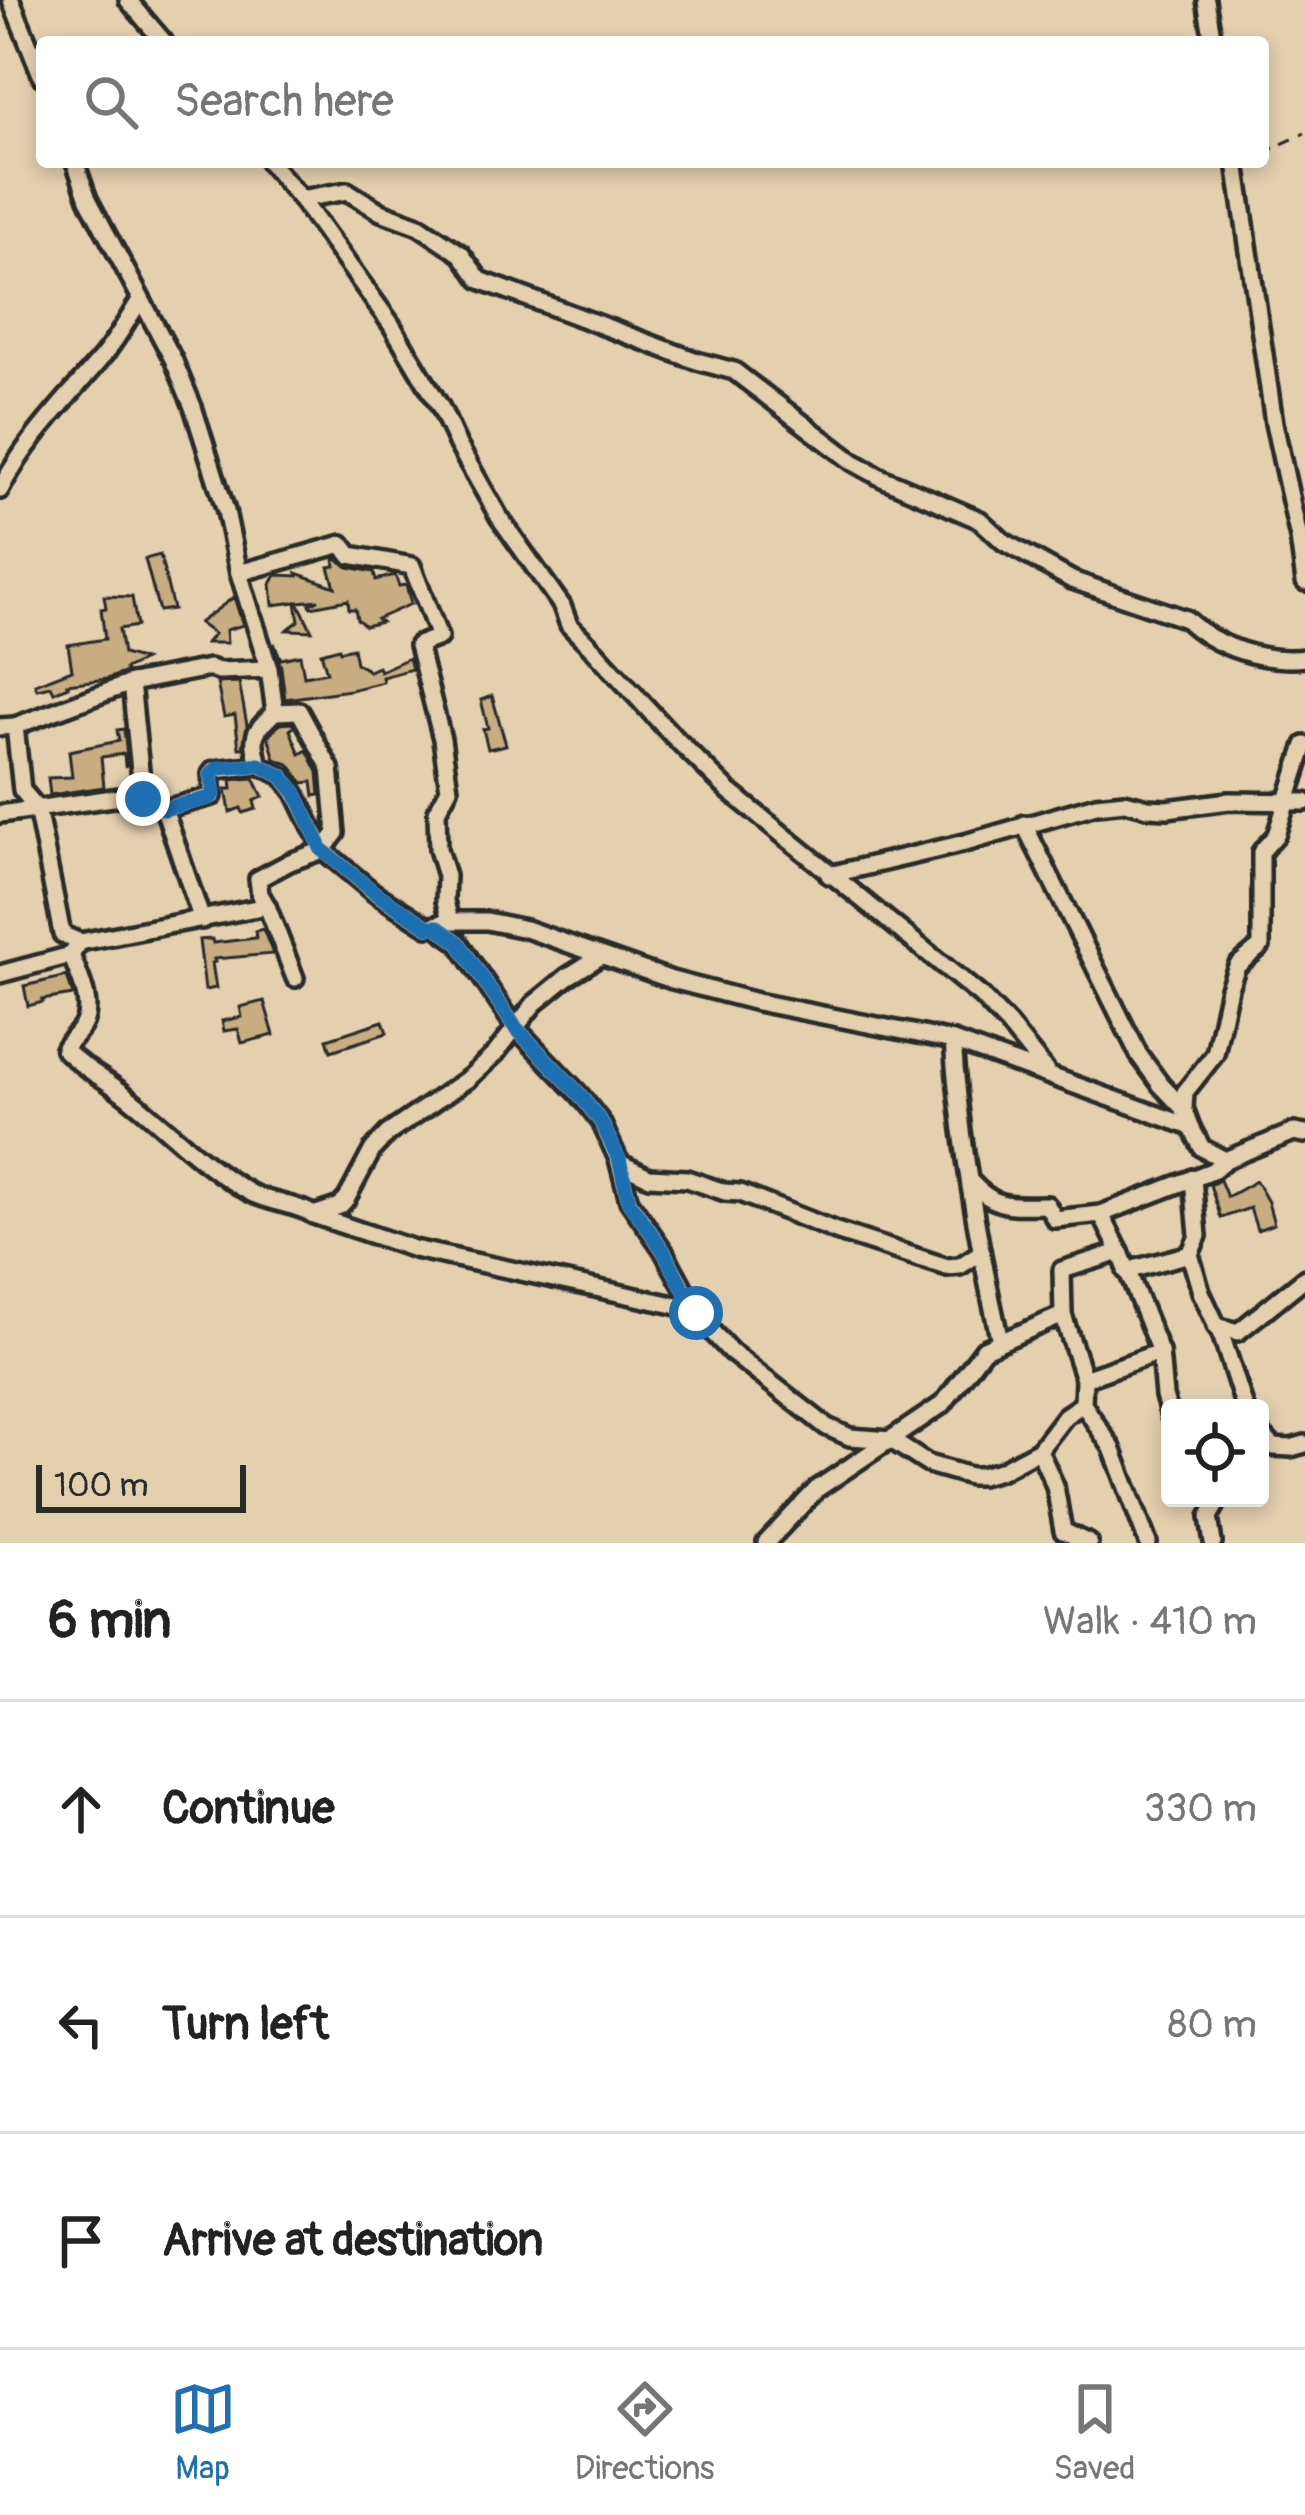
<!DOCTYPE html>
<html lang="en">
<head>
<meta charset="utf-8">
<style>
	:root { --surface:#fff; --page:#f6f6f6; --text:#222; --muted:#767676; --line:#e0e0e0; --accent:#1f6fb2 }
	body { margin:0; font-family:Pangolin,sans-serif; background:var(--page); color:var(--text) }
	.controls { position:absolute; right:36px; bottom:36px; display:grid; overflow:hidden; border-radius:12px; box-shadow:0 6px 18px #0003 }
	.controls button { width:108px; height:108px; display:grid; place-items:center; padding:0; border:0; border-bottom:3px solid var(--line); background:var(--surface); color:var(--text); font:60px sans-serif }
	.scale { position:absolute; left:36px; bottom:30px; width:210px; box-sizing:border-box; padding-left:12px; border:6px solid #2b2b2b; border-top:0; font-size:33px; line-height:42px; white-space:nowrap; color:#2b2b2b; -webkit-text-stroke:9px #e4cfae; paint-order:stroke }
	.stop { position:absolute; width:36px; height:36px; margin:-27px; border:9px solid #1f6fb2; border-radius:50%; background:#fff }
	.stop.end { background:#1f6fb2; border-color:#fff; box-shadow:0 3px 12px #0008 }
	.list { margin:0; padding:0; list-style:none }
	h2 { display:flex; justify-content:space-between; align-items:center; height:156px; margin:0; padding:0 48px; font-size:51px }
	h2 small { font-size:39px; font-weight:400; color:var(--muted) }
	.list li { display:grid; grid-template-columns:78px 1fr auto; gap:36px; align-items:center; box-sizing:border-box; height:216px; padding:0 48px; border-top:3px solid var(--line) }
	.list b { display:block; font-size:45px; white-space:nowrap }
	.list em { font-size:39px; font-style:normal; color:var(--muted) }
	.icon { flex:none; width:66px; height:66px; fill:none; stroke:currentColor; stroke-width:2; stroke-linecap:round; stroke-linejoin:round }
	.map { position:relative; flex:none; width:1305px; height:1543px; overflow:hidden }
	.search { position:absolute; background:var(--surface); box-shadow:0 6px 18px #0003; left:36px; right:36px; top:36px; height:132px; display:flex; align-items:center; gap:30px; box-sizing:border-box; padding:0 42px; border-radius:12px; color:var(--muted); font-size:45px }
	.sheet { height:804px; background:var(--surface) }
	nav { display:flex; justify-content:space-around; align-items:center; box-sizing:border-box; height:168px; border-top:3px solid var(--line); background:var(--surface); font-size:33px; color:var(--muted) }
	nav a { display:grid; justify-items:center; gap:6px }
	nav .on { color:var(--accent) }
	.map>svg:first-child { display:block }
	.building { fill:#c7ad81; stroke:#2b2b2b; stroke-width:3 }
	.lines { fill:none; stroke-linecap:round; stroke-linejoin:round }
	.street-casing { stroke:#2b2b2b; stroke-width:24 }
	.path { stroke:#2b2b2b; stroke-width:3; stroke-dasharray:12 9; stroke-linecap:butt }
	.street { stroke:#e4cfae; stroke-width:15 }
	.route { stroke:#1f6fb2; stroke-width:15 }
</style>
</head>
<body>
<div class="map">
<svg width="1305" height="1543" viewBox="0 0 1305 1543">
	<rect width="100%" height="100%" fill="#e4cfae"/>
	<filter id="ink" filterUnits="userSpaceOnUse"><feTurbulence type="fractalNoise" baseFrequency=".00833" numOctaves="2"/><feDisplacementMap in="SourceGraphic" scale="24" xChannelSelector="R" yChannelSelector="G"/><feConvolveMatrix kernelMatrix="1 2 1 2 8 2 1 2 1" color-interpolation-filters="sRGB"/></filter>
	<g filter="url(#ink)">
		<g class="building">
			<polygon points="160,555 173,609 159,611 145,559"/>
			<polygon points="337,558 348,567 374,572 376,580 395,575 399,586 406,585 411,604 377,619 381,622 365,626 357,619 355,609 349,609 348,600 311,607 310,604 319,600 298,602 312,631 287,630 299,621 296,602 273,605 271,584 276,575 298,576 297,573 335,587 329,567 335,566 334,559"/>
			<polygon points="104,596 132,597 137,626 119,629 123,654 144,660 125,669 126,672 107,679 67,684 68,686 54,692 51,686 37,689 35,684 72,670 68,645 105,639 101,609 106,608"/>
			<polygon points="234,597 243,625 226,630 227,643 206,643 214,634 199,623"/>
			<polygon points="274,643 281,659 300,655 304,676 327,672 321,653 339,648 340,651 353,648 356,663 369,671 378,667 380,671 409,658 412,669 382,677 383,682 350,690 285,699 281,667"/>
			<polygon points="239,682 247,725 243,748 239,748 235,715 224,717 217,683"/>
			<polygon points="492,696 506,745 488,749 483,729 488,728 481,700"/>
			<polygon points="292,723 294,727 290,730 300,754 307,750 318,772 320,795 314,796 312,782 303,783 289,764 275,759 268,736 280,724"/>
			<polygon points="124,729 128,766 125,766 124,754 101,757 104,787 50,795 48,778 72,777 69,751 119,741 117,730"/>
			<polygon points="254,778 263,797 254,801 256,809 243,813 241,808 230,812 226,789 232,789 231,780"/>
			<polygon points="263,929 273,954 214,959 215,962 212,963 216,988 205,990 199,940 212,939 213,943 256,938 255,931"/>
			<polygon points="67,976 73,995 42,1000 43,1002 28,1006 24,986"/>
			<polygon points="264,1001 274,1035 242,1043 238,1029 224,1031 222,1021 242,1017 240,1007"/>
			<polygon points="383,1021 387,1033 331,1051 327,1039"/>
			<polygon points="1220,1180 1227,1197 1256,1181 1268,1202 1274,1224 1257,1230 1250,1208 1221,1218 1210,1185"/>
		</g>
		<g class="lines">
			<g class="street-casing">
				<g id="street">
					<polyline points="11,0 42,77"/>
					<polyline points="128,0 164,42"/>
					<polyline points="1206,0 1213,42"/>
					<path d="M 75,162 L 88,199 L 173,359 L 193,407 L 226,511 L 239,573 L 269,669 L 275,712 C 253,733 251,734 259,765 L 282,776 L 295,793 L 323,850 L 373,892 L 428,927 L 450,921 L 487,921 L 526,929 L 672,980 L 757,1002 L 953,1041 L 1191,1127 L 1202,1148 L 1225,1160 L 1294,1132 L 1305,1134"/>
					<polyline points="269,162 301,199 391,324 441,408 458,445 499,517 562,606 569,625 593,649 669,732 729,791 981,996 1008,1024 1046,1071"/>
					<polyline points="1236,162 1274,423 1299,538 1305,582"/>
					<path d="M 301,199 L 347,191 L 381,212 L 419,226 L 461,254 L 480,280 L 697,361 L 734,371 L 853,462 L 882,478 L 980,520 L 1004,542 L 1072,580 L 1186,619 C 1215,647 1264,663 1305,658"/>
					<path d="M 0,490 C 26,439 67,399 103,356 C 117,339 128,319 140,300"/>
					<polyline points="239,573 342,544 350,555 412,566 439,637 418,645 442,739 449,789 437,811 438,849 446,876 445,901 450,921"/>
					<polyline points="131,683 143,799"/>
					<path d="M 15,726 L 22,790 L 37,808 L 62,934 L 80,942 L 71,955 C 79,976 94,1003 83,1025 C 78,1034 68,1041 64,1049 C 82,1068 104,1078 124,1094 C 167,1127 203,1167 251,1193 C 270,1203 301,1205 313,1215 L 340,1206 L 347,1198 L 373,1149 L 387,1134 L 469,1078 L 495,1054 L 534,1004 L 567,977 L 601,956"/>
					<polyline points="0,727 15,726 131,683 209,668 219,671 269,669"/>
					<polyline points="164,809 202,920"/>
					<polyline points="0,814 120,797 143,799 164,809 213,796 211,774 214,770 259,765"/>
					<polyline points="1024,824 1139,1055 1161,1085 1183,1108"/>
					<polyline points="829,875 965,843 1096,805 1125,802 1148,808 1167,809 1229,801 1305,802"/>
					<polyline points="267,906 295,978"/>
					<polyline points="437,927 458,942 515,1027 580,1095 601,1122 618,1159 629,1201 663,1250 701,1320 731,1352 827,1427 850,1437 891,1440 928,1464 970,1476 981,1476 1000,1471 1039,1450 1065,1416 1083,1404"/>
					<polyline points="80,942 267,906 260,894 258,879 290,862 323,850 336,833 330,768 299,711 275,712"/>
					<polyline points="0,974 71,955"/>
					<path d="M 953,1041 C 960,1142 978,1243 1000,1341"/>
					<polyline points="1191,1127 1184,1108 1185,1092 1215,1054 1229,988 1237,966 1261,946 1261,852 1276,835 1305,745"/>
					<polyline points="620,1163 649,1177 687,1179 725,1192 740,1193 836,1231 947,1267 960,1266 980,1253"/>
					<polyline points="1193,1178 1198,1236 1190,1254 1201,1292 1222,1337 1245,1408"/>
					<path d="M 971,1182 C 997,1210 1011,1205 1047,1205 L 1055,1219 L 1101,1214 L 1212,1171 L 1225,1160"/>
					<polyline points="1101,1214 1120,1252 1160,1352 1164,1396 1170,1417"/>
					<polyline points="316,1216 414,1249 674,1305 696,1313"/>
					<polyline points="1120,1252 1062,1270 1063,1315 1084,1379 1083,1404 1112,1448 1148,1543"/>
					<polyline points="1126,1271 1190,1254"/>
					<polyline points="1216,1326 1238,1332 1305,1278"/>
					<polyline points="1084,1379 1160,1352"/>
					<polyline points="1260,1432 1274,1447 1291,1448 1305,1444"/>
					<polyline points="1039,1450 1055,1486 1063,1531 1089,1543"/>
					<polyline points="766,1543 817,1489 943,1404 984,1349 1063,1315"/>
					<polyline points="1213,1543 1209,1517 1220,1498"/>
				</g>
			</g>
			<polyline class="path" points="1263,153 1305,133"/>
			<use href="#street" class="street"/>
		</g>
	</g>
	<g class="lines" filter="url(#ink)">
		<polyline class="route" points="143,799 164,809 210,798 214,794 211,774 218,768 259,765 282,776 296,793 322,850 374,892 428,927 437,927 458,942 515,1027 580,1095 601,1122 619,1159 629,1202 663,1250 696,1313"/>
	</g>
</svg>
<div class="controls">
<button><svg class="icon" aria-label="locate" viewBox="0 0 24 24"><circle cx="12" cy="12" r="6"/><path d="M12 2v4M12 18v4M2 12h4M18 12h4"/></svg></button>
</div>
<div class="scale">100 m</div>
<div class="stop" style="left:696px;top:1313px"></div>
<div class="stop end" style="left:143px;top:799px"></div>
<div class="search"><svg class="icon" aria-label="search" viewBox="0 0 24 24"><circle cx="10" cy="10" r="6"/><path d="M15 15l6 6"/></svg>Search here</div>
</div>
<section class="sheet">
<h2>6 min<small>Walk · 410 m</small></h2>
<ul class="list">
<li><svg class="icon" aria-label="ahead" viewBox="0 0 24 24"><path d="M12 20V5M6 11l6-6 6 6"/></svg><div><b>Continue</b></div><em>330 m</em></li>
<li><svg class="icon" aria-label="left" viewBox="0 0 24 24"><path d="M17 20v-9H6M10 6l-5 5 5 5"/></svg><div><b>Turn left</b></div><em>80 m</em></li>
<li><svg class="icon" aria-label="arrive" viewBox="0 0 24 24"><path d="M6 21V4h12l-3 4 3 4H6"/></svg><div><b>Arrive at destination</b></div></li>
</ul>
</section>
<nav>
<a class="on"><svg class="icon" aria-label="map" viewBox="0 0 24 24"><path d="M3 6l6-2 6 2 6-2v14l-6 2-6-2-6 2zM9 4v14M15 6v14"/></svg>Map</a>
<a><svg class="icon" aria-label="directions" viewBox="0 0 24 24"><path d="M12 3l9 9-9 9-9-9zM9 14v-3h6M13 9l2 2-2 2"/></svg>Directions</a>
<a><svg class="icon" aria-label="saved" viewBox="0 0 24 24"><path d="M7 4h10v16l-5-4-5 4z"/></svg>Saved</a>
</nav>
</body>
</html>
